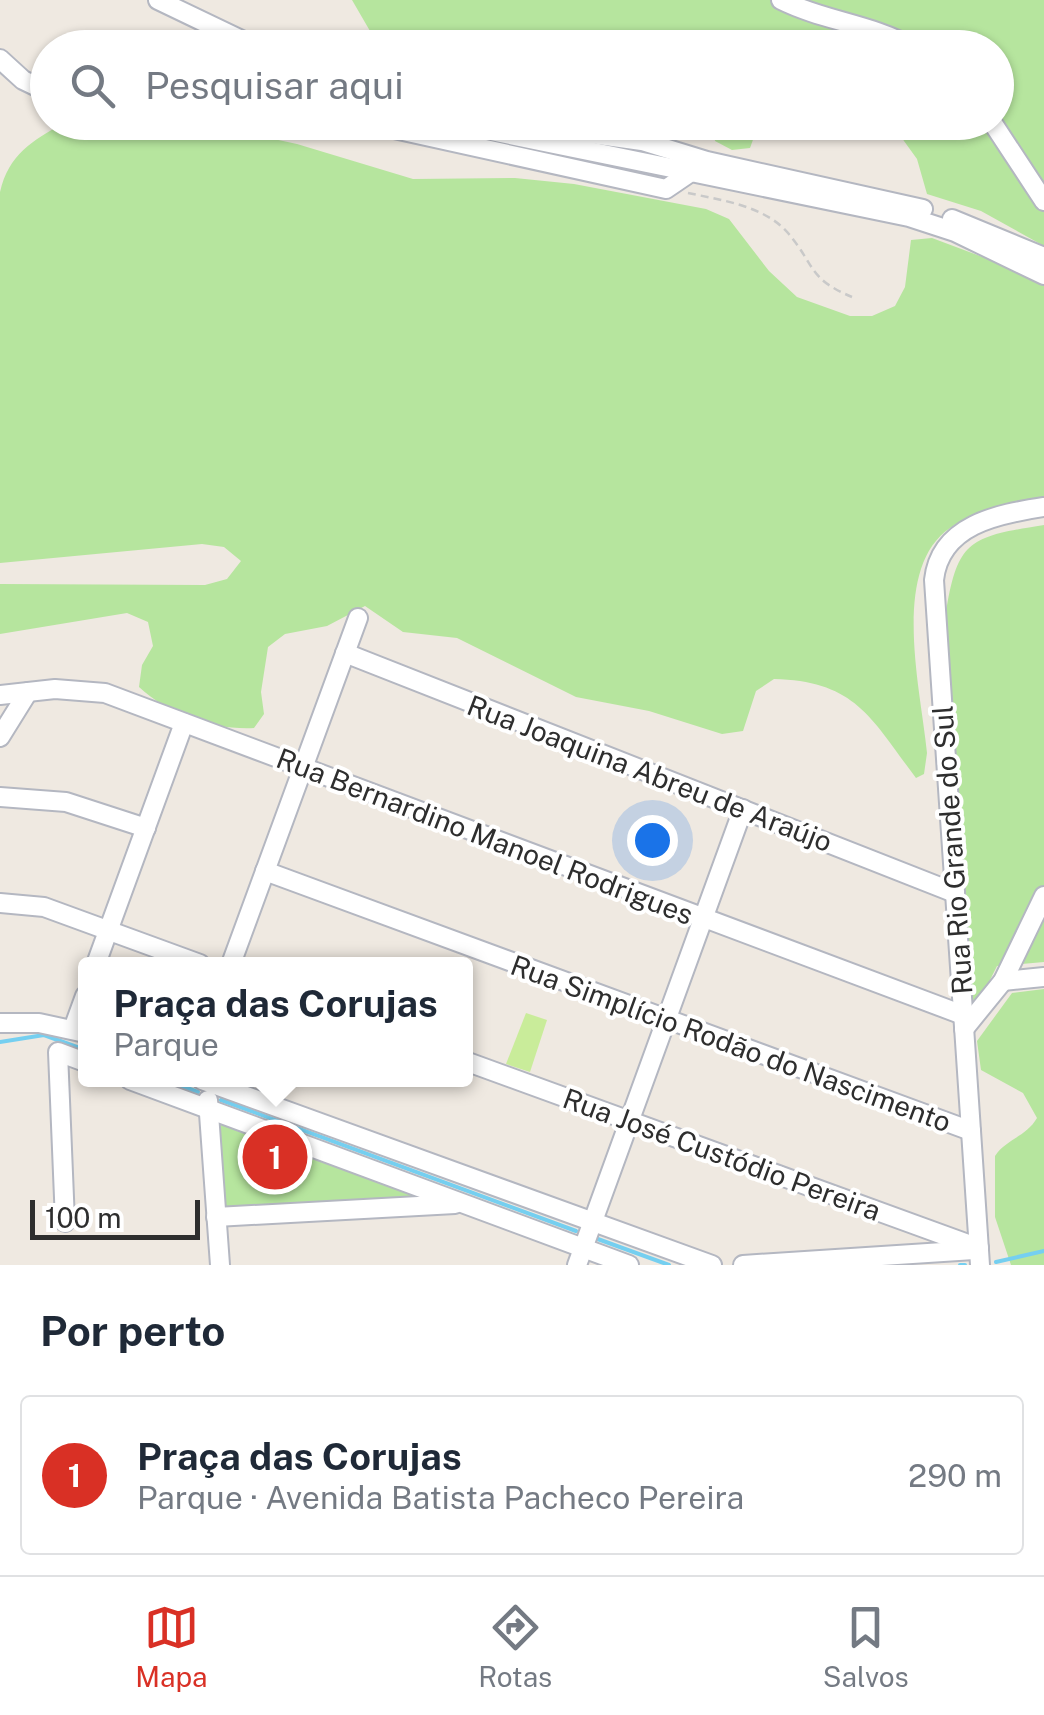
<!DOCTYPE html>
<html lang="pt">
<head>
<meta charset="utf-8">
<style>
	:root { --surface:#fff; --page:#f6f6f7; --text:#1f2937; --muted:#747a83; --line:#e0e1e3; --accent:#d93025 }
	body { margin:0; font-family:"Public Sans",sans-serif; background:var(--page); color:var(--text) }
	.scale { position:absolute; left:30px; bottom:25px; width:170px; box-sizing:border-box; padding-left:10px; border:5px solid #2e2e2e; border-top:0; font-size:28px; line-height:35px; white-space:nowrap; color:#2e2e2e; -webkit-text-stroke:8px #fff; paint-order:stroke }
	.you { position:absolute; left:652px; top:840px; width:35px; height:35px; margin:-25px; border:8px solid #fff; border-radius:50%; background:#1a73e8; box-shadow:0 0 0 15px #1a73e833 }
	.badge { display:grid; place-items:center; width:65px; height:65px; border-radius:50%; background:var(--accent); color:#fff; font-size:32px; font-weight:700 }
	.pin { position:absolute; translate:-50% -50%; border:5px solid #fff; box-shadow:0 2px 10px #0006 }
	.popup { position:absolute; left:78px; top:957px; width:395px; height:130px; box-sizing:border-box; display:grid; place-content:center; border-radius:10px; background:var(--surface); filter:drop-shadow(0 2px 8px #0005); font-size:32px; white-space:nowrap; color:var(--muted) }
	.popup b { font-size:38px; color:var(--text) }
	.popup::after { content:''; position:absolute; left:50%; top:100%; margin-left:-20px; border:20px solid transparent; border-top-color:var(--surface) }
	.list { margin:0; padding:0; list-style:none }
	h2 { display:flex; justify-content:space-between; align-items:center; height:130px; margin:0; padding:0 40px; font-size:42px }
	h2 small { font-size:32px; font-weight:400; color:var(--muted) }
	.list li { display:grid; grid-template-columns:65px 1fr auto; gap:30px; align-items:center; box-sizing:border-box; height:160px; margin:0 20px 20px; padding:0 20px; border:2px solid var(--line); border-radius:10px }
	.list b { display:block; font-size:38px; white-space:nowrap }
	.list p { margin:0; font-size:32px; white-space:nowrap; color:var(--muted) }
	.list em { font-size:32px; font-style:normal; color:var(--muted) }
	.icon { flex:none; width:55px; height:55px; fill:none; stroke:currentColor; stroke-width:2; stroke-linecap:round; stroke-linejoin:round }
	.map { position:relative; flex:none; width:1044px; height:1265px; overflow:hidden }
	.search { position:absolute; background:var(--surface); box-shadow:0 2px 8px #0004; left:30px; right:30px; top:30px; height:110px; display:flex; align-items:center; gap:25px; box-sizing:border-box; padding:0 35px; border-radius:55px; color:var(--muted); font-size:38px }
	.sheet { height:310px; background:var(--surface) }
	nav { display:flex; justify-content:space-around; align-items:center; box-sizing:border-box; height:140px; border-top:2px solid var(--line); background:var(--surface); font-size:28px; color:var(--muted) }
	nav a { display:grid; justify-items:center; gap:5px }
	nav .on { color:var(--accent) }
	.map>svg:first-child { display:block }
	.green { fill:#b6e59e }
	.pitch { fill:#c9ec9a }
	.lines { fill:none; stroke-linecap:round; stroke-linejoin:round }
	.stream { stroke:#75cff0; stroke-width:4 }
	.minor-casing { stroke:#b4b7c1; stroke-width:22 }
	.path { stroke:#c9c9c9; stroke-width:2.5; stroke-dasharray:8 5; stroke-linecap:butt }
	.minor { stroke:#fff; stroke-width:18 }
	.labels { text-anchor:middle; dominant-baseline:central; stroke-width:8; stroke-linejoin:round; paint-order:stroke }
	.street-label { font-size:28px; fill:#2e2e2e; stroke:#fff }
</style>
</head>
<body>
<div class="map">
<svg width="1044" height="1265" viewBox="0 0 1044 1265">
	<rect width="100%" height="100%" fill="#efe9e1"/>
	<g class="green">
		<polygon points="352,0 1044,0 1044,246 981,211 927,194 917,159 891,123 996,122 996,48 409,47 388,31 370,31"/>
		<path d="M 64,123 L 200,123 L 297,144 L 413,179 L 515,178 L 574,184 L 706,209 L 729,219 L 769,271 L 797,297 L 850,316 L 872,316 L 895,306 L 905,287 L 911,240 L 932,238 L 1044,280 L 1044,497 C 1011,504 978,508 950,528 C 890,569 921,690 927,753 L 924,774 L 916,778 C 872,720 857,681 774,679 L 756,691 L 743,731 L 722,734 L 649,711 L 576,697 L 457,638 L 403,632 L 365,606 L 327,626 L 285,634 L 268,647 L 261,692 L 264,714 L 254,728 C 213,730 169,715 139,687 L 142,665 L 153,646 L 148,622 L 127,613 L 0,634 L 0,584 L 205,585 L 227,579 L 241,561 L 224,547 L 202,544 L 0,563 L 0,192 C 9,154 32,141 64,123 Z"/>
		<polygon points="712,123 759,123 750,148 732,150 715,141"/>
		<path d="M 1044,525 L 1044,962 L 997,966 L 984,992 L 971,1002 L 945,619 C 957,540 968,537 1044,525 Z"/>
		<path d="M 1044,989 L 1044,1265 L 1011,1265 L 995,1217 L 995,1156 C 1006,1139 1026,1137 1037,1118 L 1023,1093 L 981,1070 L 977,1041 L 1012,993 Z"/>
		<polygon points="210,1112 461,1203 219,1215"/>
	</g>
	<polygon class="pitch" points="526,1013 547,1020 530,1072 506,1064"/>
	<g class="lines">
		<g class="stream">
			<polyline points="0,1042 44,1035 85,1050"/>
			<polyline points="165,1080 198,1092"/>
			<polyline points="221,1100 576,1231"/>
			<polyline points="595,1238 669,1265"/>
			<polyline points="996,1262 1044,1251"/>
			<polyline points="960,1265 965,1265"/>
		</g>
		<g class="minor-casing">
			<g id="minor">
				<polyline points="158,0 258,48"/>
				<path d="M 781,0 C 823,21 872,24 913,48"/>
				<polyline points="0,59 23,80 48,92"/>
				<polyline points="317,122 376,125 666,189 691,172 909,217 955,232 1044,275"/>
				<polyline points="447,122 691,172"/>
				<polyline points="505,122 642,141 707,161 923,209"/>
				<polyline points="992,122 1044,201"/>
				<polyline points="952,219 1044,257"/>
				<polyline points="345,653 955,893"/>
				<polyline points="0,695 55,689 105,693 963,1015"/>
				<polyline points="0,737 28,692"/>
				<polyline points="0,797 66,802 146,828"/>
				<polyline points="265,871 971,1131"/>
				<polyline points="0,903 44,907 200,964"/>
				<polyline points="96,964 184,723"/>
				<polyline points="231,964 358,618"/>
				<polyline points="1003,981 1044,977"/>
				<polyline points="0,1023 39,1023 85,1033"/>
				<polyline points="73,1029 85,996"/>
				<polyline points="964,1029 1003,981 1044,896"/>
				<polyline points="465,1061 979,1248"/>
				<polyline points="130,1080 629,1265"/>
				<polyline points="202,1080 712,1265"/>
				<polyline points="208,1100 220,1265"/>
				<polyline points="216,1217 455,1204"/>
				<polyline points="65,1222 58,1052 85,1062"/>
				<polyline points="577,1265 743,809"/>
				<polyline points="743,1265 974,1250"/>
				<path d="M 980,1265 L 934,580 C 940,525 997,514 1044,507"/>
			</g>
		</g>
		<path class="path" d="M 688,193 C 721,200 765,206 788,233 C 816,266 807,278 852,297"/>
		<use href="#minor" class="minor"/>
	</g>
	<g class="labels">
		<g class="street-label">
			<text transform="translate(650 773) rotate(21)">Rua Joaquina Abreu de Araújo</text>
			<text transform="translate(485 836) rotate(21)">Rua Bernardino Manoel Rodrigues</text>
			<text transform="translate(952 850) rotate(-94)">Rua Rio Grande do Sul</text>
			<text transform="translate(731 1043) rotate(20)">Rua Simplício Rodão do Nascimento</text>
			<text transform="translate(722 1154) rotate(20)">Rua José Custódio Pereira</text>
		</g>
	</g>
</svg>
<div class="scale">100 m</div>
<div class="you"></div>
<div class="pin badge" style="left:275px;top:1157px">1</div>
<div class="popup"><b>Praça das Corujas</b>Parque</div>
<div class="search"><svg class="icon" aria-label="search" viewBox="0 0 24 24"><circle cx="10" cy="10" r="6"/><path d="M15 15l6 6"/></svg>Pesquisar aqui</div>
</div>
<section class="sheet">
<h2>Por perto<small></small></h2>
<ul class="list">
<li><span class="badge">1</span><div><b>Praça das Corujas</b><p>Parque · Avenida Batista Pacheco Pereira</p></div><em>290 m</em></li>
</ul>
</section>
<nav>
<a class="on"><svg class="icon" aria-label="map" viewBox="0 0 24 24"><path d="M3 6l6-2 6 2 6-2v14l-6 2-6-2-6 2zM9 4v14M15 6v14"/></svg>Mapa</a>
<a><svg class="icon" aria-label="directions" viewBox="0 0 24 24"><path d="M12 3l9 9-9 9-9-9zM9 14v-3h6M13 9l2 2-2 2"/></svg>Rotas</a>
<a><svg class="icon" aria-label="saved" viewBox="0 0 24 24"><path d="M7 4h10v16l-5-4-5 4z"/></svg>Salvos</a>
</nav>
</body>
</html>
